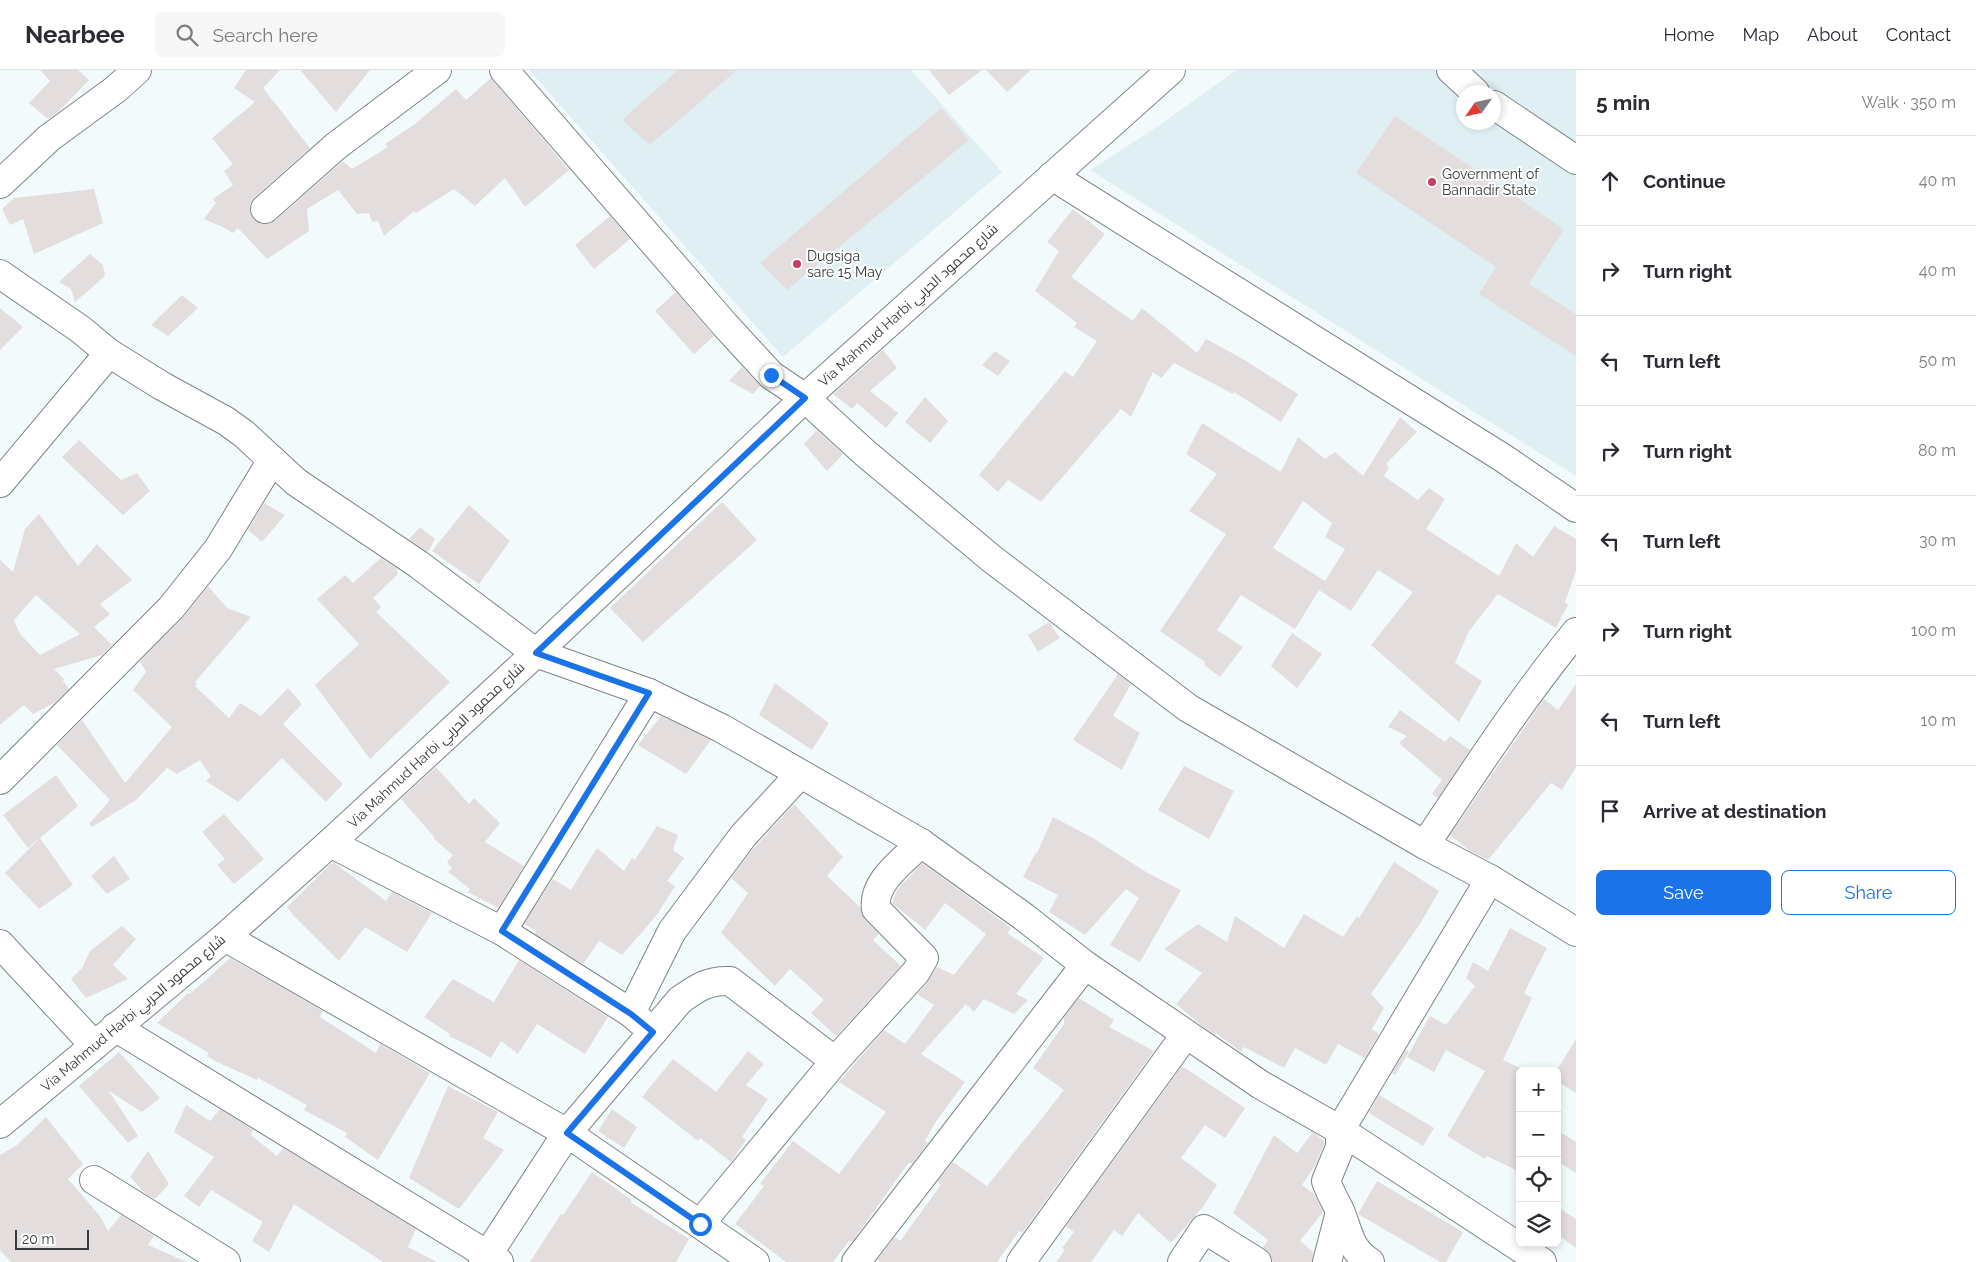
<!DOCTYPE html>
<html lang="en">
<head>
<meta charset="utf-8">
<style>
	:root { --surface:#fff; --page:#f7f7f7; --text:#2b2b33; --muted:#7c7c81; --line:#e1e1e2; --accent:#1a73e8 }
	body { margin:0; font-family:Raleway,Cairo,sans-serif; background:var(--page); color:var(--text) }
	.controls { position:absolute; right:15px; bottom:15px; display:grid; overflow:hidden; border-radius:8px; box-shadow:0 2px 8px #0003 }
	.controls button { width:45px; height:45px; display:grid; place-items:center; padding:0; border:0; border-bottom:1px solid var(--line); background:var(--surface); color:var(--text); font:25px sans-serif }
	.compass { position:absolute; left:1456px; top:15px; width:45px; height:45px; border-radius:50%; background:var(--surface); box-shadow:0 2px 8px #0003; rotate:236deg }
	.scale { position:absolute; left:15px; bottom:12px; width:74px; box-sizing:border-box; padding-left:5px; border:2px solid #373a3b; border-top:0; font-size:14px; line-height:18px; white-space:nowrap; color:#373a3b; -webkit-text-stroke:4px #fff; paint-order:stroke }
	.stop { position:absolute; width:15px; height:15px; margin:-11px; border:4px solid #1a73e8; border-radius:50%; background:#fff }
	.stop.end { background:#1a73e8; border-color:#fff; box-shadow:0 1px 5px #0008 }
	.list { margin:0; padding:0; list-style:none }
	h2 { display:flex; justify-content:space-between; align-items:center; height:65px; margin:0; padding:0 20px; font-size:21px }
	h2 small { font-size:16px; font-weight:400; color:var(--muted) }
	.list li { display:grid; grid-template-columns:32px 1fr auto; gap:15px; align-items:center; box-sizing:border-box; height:90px; padding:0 20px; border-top:1px solid var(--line) }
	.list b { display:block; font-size:19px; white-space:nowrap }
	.list em { font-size:16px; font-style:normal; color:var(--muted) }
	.actions { display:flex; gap:10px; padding:15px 20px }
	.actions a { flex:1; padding:11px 0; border:1px solid var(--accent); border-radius:8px; text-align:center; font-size:18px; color:var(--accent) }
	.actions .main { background:var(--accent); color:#fff }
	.icon { flex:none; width:28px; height:28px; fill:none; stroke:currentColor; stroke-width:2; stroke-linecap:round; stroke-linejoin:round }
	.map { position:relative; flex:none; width:1576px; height:1192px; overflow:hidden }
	header { display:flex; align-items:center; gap:30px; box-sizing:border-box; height:70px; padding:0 25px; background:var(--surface); border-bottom:1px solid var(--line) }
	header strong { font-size:24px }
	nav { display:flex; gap:28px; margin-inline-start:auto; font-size:18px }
	.search { width:350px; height:45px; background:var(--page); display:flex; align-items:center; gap:12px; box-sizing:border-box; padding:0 18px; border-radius:8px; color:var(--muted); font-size:19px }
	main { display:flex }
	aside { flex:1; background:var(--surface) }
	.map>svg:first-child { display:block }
	.built { fill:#e0eff4; fill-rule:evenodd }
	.building { fill:#e4ddde; fill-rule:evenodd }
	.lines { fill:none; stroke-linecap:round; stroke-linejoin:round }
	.minor-casing { stroke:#7f8587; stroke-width:30 }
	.tertiary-casing { stroke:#7f8587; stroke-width:30 }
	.minor { stroke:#fff; stroke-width:28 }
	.tertiary { stroke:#fff; stroke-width:28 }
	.route { stroke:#1a73e8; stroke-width:6 }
	.poi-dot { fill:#ca3c68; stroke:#fff; stroke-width:2 }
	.labels { text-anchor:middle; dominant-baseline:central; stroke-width:4; stroke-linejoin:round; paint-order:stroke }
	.poi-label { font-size:14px; fill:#373a3b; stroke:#fff; text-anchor:start }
	.street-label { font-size:14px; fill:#373a3b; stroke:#fff }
</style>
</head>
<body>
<header>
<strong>Nearbee</strong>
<div class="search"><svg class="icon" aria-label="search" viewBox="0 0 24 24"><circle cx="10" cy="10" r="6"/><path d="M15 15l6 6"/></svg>Search here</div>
<nav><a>Home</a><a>Map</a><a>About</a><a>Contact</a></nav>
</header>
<main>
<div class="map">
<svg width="1576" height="1192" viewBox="0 0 1576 1192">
	<rect width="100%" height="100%" fill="#f3fafc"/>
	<g class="built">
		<polygon points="529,0 911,0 1002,102 783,287"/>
		<path d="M 1236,0 L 1576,0 L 1576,406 L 1090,100 L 1160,55 ZM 1464,22 L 1494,22 L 1494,52 L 1464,52 Z"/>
	</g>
	<g class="building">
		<polygon points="40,0 78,0 89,10 59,41 48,49 29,33 50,11"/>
		<polygon points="246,0 280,0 263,18 310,78 255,127 250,134 250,143 254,150 261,154 269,154 275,151 343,91 352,99 388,77 385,74 415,54 456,19 466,30 491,8 569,100 525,137 505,108 475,136 454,119 416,143 414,141 384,166 378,151 372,152 369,143 357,144 338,120 307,139 309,161 267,189 238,158 233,163 225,158 204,149 216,133 213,129 233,115 224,101 233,94 212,68 255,32 234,18"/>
		<polygon points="300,0 370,0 336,42"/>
		<polygon points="678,0 737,0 650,75 622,50"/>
		<polygon points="929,0 982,0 949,25"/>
		<polygon points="986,0 1031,0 1007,22"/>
		<polygon points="941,38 969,70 787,220 760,193"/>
		<polygon points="1395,46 1564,159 1529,214 1576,244 1576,286 1479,224 1496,197 1356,103"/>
		<polygon points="94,119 103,153 34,184 23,149 10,155 2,139 14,128"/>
		<polygon points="1073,139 1105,164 1071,207 1133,251 1142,238 1197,283 1206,269 1243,289 1298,324 1281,352 1234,322 1233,324 1174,293 1161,308 1153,302 1131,347 1121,339 1041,432 1008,410 998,422 979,405 1065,301 1073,307 1097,271 1074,257 1077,253 1035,221 1059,181 1047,172"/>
		<polygon points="610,146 630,169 594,199 575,175"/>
		<polygon points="90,184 103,195 105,206 75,232 71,219 59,212"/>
		<polygon points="676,222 714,266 694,284 655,241"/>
		<polygon points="182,225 198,238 168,266 151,255"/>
		<polygon points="0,238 23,257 0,280"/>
		<polygon points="883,280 897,298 870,321 898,343 886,358 857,333 852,339 833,324"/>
		<polygon points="995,281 1010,291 998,306 982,295"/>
		<polygon points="742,297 760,316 753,324 729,311"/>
		<polygon points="925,327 948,351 930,373 905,352"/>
		<path d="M 1400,347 L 1417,362 L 1386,394 L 1389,397 L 1384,406 L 1418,430 L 1429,418 L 1445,429 L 1426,459 L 1499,506 L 1516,473 L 1533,487 L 1554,456 L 1576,469 L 1576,501 L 1565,532 L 1568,535 L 1556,558 L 1498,524 L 1469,561 L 1455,593 L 1482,611 L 1459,652 L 1371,575 L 1413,522 L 1378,500 L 1351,541 L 1319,520 L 1295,559 L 1241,525 L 1217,560 L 1243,577 L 1220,607 L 1204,595 L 1205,592 L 1160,561 L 1226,464 L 1189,441 L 1217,404 L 1186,384 L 1202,353 L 1281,402 L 1298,367 L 1325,389 L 1335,382 L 1363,406 ZM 1303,431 L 1332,453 L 1325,467 L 1345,479 L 1325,511 L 1273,478 Z"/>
		<polygon points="817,360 843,384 827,401 804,374"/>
		<polygon points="79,370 121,410 137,403 150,421 123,445 62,387"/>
		<polygon points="722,432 757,470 643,572 610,538"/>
		<polygon points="264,433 285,445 262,472 248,460"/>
		<polygon points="469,435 510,471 479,514 432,481"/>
		<path d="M 39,444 L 78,496 L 97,474 L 132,510 L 100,534 L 110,544 L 94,557 L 112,575 L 102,585 L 54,599 L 64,609 L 63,611 L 69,619 L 56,632 L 33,644 L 24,635 L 0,655 L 0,490 L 13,502 L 25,459 ZM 36,525 L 80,564 L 40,585 L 20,564 L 14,550 Z"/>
		<polygon points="420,457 435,469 428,482 409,469"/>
		<polygon points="381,488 396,498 398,504 373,528 381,537 376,542 450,612 370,689 315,615 359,574 317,529 345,505 353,513"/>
		<polygon points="208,516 227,538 251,547 195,612 197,614 195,616 229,648 240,633 261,646 288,618 302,634 283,654 343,714 326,732 282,688 238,732 206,711 211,707 200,690 177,704 167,698 136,730 92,757 89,754 110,730 57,675 82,650 125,713 172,657 133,620 146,602 140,591 182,549"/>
		<polygon points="1049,552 1060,568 1038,582 1028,565"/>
		<polygon points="1292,563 1322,584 1297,618 1271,596"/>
		<polygon points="1118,604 1131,614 1113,646 1140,663 1122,700 1073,670"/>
		<polygon points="775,613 829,653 812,680 759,645"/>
		<polygon points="1576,614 1576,697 1562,720 1551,713 1488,790 1470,781 1450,765 1544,629 1558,640"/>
		<polygon points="1400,640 1445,672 1450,666 1470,680 1438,728 1432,724 1442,710 1399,673 1407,666 1388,657"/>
		<polygon points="661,646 711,670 686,704 638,675"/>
		<polygon points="1184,696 1234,721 1209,769 1158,740"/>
		<polygon points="436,697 469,734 474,728 500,753 485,772 524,796 498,838 468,822 470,819 448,802 452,798 447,792 453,785 434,769 435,768 401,729"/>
		<polygon points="56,705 78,736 28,778 3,745"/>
		<polygon points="794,734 843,787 827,806 860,837 865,850 879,864 873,870 901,896 836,966 811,943 824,930 790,899 775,916 721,863 748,823 731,808 749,784"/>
		<polygon points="224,744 264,789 234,814 217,795 225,789 202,762"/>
		<polygon points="1053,747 1093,768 1146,802 1181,820 1140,892 1110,875 1139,828 1126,819 1085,865 1049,842 1058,825 1023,807 1036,782 1037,783"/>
		<polygon points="657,756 678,765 673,780 684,788 667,811 675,816 656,846 622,885 599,871 583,894 535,864 536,861 524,854 553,809 571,820 597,778 624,801 632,788 635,790"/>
		<polygon points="40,768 73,815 39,839 5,803"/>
		<polygon points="114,786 130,809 107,824 91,806"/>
		<polygon points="333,792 386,831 392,822 432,843 407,882 365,857 339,891 294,846 287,837"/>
		<polygon points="1394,792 1439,821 1420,854 1371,924 1384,938 1372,959 1379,964 1365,988 1338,974 1326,995 1295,978 1284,998 1244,977 1241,982 1216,963 1215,965 1201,955 1176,934 1202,903 1164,879 1198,854 1227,872 1235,846 1284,878 1304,844 1343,867 1357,846 1359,848"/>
		<polygon points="922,793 1011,858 1007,863 1044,888 1016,924 1028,930 1014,944 984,929 974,942 966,934 921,984 965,1012 935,1053 925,1071 928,1073 912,1094 909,1092 852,1172 849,1171 833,1192 786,1192 735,1154 764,1116 760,1114 793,1071 839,1104 886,1042 839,1012 884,960 905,974 934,935 917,924 928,912 937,897 954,905 986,864 945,833 925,860 892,833 897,820"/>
		<polygon points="122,856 136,869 113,895 128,909 86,928 71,909 82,898 90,881"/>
		<polygon points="1510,858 1547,878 1524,923 1532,928 1503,990 1520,998 1520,1102 1487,1086 1485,1089 1447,1066 1485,1001 1446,980 1434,1002 1407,987 1430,946 1446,955 1475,916 1466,908 1473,892 1488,901"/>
		<polygon points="230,888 323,941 320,947 376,983 380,974 430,1003 378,1090 345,1067 347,1063 304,1040 307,1035 258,1008 257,1010 215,991 207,986 209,983 157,953 188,923 190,924"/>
		<polygon points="519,890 608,947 585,984 537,954 518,984 501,971 491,988 474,978 449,966 450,964 424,947 453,909 494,932"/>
		<polygon points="1079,928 1114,950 1109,957 1154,981 1022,1163 1019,1161 997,1192 880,1192 877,1190 895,1167 900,1171 941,1115 937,1112 953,1092 987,1116 1039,1052 1064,1020 1033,998 1064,954 1064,947"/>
		<polygon points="1576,969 1576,1023 1557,1011 1557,1000"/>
		<polygon points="1406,980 1409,982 1395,1005 1392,1003"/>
		<polygon points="748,981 764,994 746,1015 768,1029 742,1067 746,1070 731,1092 700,1068 698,1071 642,1027 673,989 716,1022"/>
		<polygon points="119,982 160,1028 142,1042 109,1021 138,1066 128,1073 79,1016"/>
		<polygon points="1182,996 1245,1038 1225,1068 1205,1055 1181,1088 1217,1115 1202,1138 1171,1173 1138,1143 1122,1166 1114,1160 1091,1192 1056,1192 1065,1180 1062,1178 1074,1162 1066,1156"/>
		<polygon points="448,1016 498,1042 483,1068 504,1080 459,1139 409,1108"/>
		<polygon points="1379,1025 1434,1058 1423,1076 1369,1043"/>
		<polygon points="186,1035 210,1051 220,1039 253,1060 251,1065 277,1086 283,1078 416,1159 408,1177 437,1192 383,1192 294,1134 269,1182 252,1171 263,1152 211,1120 199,1137 184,1126 214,1087 174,1062"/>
		<polygon points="612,1039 637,1057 624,1078 598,1061"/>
		<polygon points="46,1047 83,1094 68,1109 100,1146 108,1161 121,1145 154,1166 148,1175 187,1192 11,1192 0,1180 0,1085 17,1075"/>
		<polygon points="1557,1060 1576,1072 1576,1103 1557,1091"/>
		<polygon points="1313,1062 1324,1071 1324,1074 1315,1096 1302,1115 1314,1124 1323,1142 1300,1171 1313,1182 1312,1192 1273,1192 1270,1184 1263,1177 1268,1170 1233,1143 1274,1065 1297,1083"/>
		<polygon points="148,1081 169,1114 155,1129 147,1125 130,1107"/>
		<polygon points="592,1102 632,1130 630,1132 689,1169 676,1192 530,1192 561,1144 563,1145"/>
		<polygon points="1377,1111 1463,1162 1446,1192 1440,1192 1358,1144"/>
		<polygon points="1557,1137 1576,1149 1576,1178 1557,1164"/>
	</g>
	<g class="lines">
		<g class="minor-casing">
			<g id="minor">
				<polyline points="504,0 725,255 771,305 805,328 865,383 992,489 1188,638 1425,775 1490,809 1576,862"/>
				<polyline points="1451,0 1475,22"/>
				<polyline points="1494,35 1576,90"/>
				<polyline points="0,114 49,68 116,19 137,0"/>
				<polyline points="265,139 336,76 437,0"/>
				<polyline points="0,204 80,259 109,283 162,316 226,351 244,364 296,412 418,494 536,583 649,623 721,658 921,773 1024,847 1085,895 1261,1015 1340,1060 1542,1192"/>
				<polyline points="0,413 109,283"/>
				<polyline points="0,710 171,538 218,479 272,390"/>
				<polyline points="330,773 502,861 631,943 653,962"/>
				<path d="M 1425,775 C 1473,703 1521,629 1576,562"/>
				<polyline points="502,861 649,623"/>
				<polyline points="225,867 567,1063 755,1192"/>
				<polyline points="0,874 94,975"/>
				<polyline points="631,943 672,861 743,766 800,704"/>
				<polyline points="115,957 499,1192"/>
				<polyline points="94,1110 226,1192"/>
				<path d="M 700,1154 L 835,991 L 916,902 L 924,888 L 876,839 C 872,812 903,791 921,773"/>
				<path d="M 483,1192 L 567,1063 L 680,930 C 697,918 708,910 730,911 L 835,991"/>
				<polyline points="856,1192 1085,895"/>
				<polyline points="1021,1192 1186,964"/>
				<polyline points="1182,1192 1204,1159 1257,1192"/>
				<polyline points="1327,1192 1340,1142"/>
				<path d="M 1370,1192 C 1350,1179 1349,1164 1341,1143 C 1336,1132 1330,1123 1326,1111 L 1340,1077 L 1340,1060 L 1490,809"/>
			</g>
		</g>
		<g class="tertiary-casing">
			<g id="tertiary">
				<polyline points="1052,106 1503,388 1576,438"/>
				<polyline points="0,1054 225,867 330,773 536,583 805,328 1171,0"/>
			</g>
		</g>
		<use href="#minor" class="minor"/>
		<use href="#tertiary" class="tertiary"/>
	</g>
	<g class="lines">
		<polyline class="route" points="700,1154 567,1063 653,962 631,944 502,861 649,623 536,583 805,328 771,305"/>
	</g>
	<g class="poi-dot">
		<circle cx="1432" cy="112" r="5"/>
		<circle cx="797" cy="194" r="5"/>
	</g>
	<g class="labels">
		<g class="poi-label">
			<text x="1442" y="104">Government of<tspan x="1442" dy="16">Bannadir State</tspan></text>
			<text x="807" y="186">Dugsiga<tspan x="807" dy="16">sare 15 May</tspan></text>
		</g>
		<g class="street-label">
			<text transform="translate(908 235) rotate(-42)">Via Mahmud Harbi شارع محمود الحربي</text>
			<text transform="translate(436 675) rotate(-43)">Via Mahmud Harbi شارع محمود الحربي</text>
			<text transform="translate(133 943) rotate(-40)">Via Mahmud Harbi شارع محمود الحربي</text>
		</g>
	</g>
</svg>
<div class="controls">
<button>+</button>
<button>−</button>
<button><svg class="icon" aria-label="locate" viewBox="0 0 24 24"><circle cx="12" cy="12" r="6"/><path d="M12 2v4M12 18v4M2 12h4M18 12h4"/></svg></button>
<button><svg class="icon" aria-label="layers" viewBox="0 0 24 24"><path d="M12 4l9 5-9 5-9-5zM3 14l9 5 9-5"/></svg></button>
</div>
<svg class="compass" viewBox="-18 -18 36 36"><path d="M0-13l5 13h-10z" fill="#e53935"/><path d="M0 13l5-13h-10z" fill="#7c7c81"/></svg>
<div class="scale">20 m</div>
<div class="stop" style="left:700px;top:1154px"></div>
<div class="stop end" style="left:771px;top:305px"></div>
</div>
<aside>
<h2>5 min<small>Walk · 350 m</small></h2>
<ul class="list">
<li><svg class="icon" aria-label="ahead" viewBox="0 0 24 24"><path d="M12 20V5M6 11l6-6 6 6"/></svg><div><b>Continue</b></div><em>40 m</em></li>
<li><svg class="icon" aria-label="right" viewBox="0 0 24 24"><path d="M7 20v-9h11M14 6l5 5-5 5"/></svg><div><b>Turn right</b></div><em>40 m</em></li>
<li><svg class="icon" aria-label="left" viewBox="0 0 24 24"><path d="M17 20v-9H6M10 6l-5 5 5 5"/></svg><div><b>Turn left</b></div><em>50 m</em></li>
<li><svg class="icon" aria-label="right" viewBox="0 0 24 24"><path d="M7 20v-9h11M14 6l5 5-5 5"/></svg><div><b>Turn right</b></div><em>80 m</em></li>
<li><svg class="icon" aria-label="left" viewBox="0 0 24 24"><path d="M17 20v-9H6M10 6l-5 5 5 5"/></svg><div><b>Turn left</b></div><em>30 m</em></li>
<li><svg class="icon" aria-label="right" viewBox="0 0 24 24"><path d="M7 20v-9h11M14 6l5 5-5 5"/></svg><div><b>Turn right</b></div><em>100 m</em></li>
<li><svg class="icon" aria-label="left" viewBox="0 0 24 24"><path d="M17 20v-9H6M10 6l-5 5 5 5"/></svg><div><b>Turn left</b></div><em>10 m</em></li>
<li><svg class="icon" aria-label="arrive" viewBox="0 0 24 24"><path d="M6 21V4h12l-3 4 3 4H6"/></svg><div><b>Arrive at destination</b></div></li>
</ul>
<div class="actions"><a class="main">Save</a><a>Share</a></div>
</aside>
</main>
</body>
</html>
